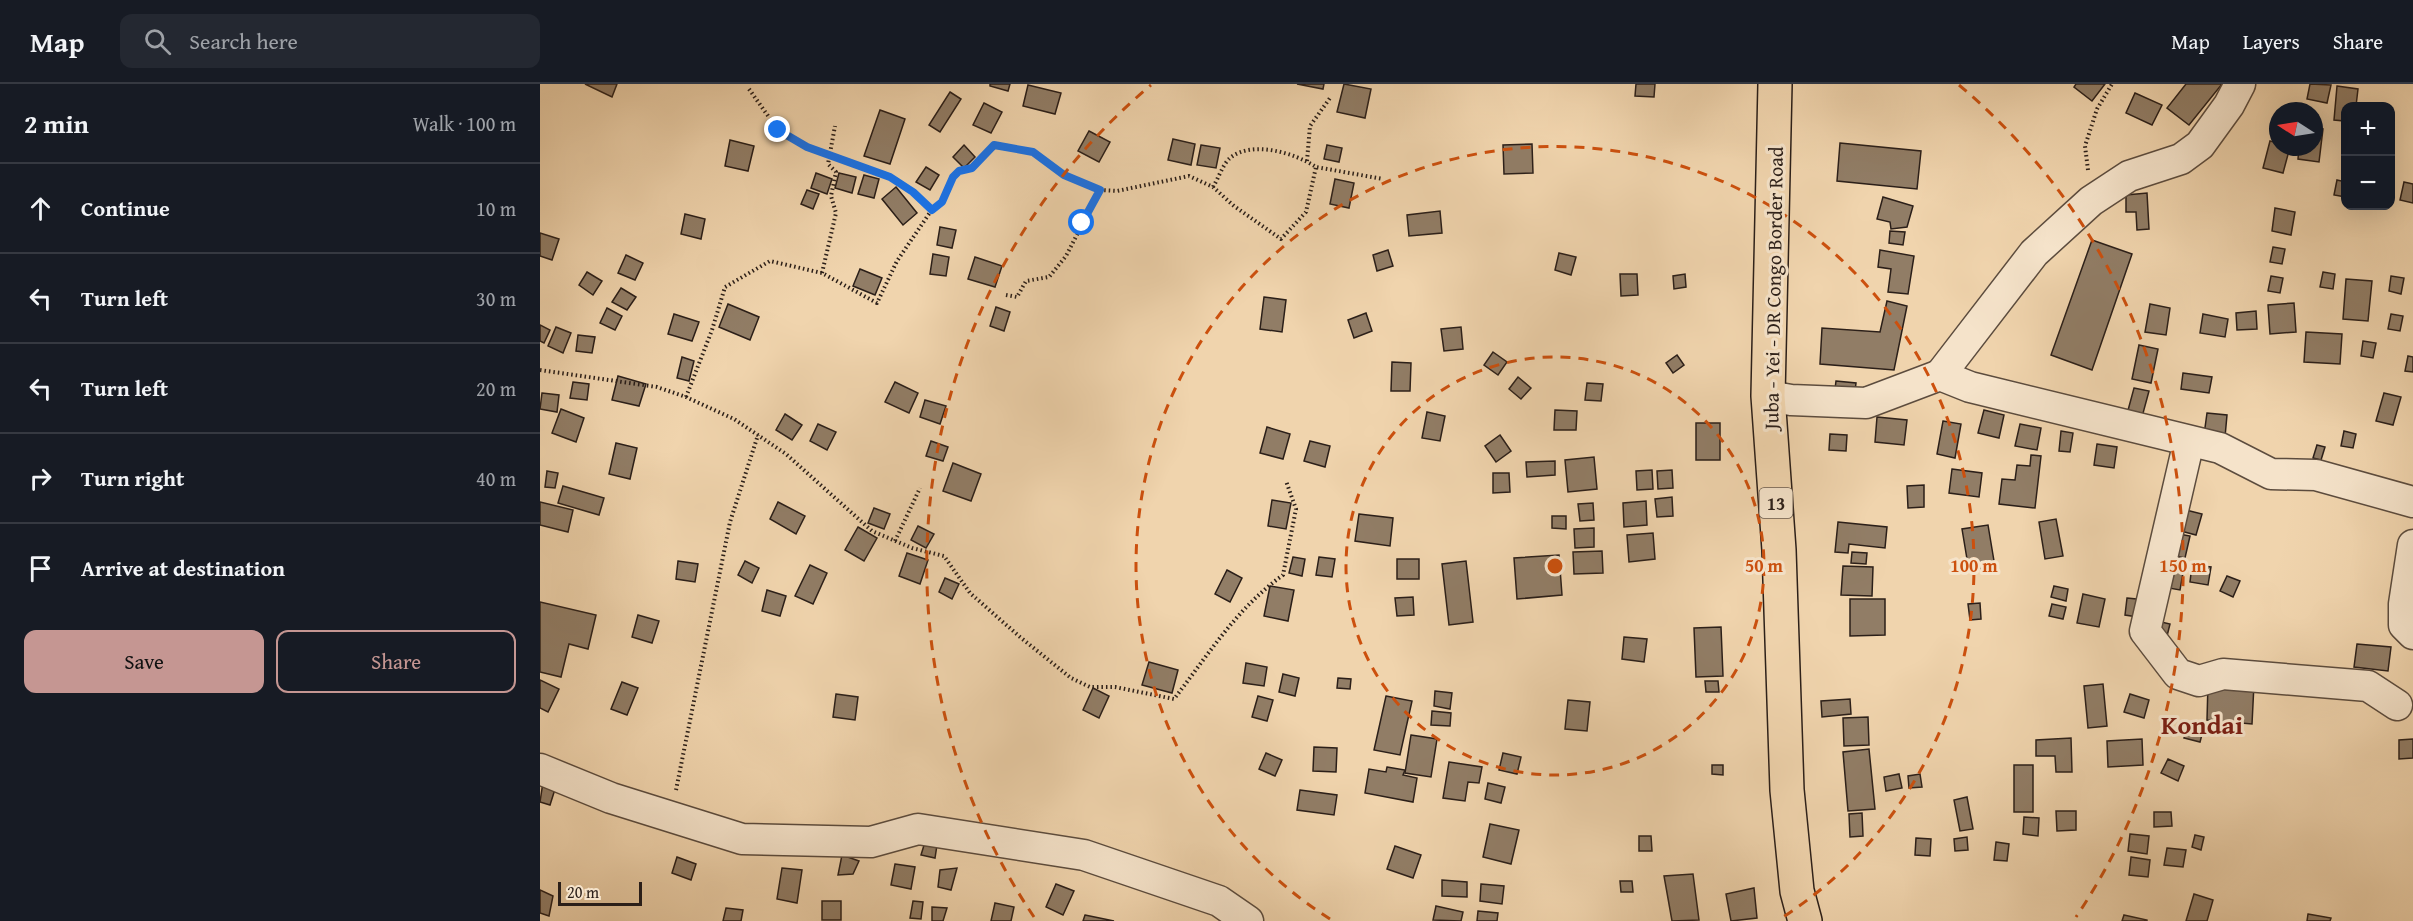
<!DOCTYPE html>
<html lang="en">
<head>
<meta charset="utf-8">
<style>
	:root { --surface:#171b24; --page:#242831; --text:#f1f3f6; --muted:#9ea1a6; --line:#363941; --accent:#c59692 }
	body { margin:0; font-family:"Gentium Book Plus",serif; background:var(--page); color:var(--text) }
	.controls { position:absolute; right:18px; top:18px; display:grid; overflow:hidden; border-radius:12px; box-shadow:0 6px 24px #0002 }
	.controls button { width:54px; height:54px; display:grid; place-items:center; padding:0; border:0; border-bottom:2px solid var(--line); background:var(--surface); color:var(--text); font:30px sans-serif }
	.compass { position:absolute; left:1729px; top:18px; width:54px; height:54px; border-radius:50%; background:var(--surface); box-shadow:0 6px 24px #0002; rotate:282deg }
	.scale { position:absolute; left:18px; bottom:15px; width:84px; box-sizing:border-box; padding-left:6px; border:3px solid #2b1f19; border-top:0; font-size:16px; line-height:21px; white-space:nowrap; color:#2b1f19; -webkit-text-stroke:4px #f5e3ca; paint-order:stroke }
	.stop { position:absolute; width:18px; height:18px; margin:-14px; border:4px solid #1a73e8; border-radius:50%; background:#fff }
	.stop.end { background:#1a73e8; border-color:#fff; box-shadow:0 2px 6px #0008 }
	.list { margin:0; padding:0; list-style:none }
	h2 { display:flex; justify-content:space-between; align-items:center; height:78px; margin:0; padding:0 24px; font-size:26px }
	h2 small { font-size:20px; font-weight:400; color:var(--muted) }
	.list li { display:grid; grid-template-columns:39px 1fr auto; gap:18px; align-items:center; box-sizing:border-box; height:90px; padding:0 24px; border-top:2px solid var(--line) }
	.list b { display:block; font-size:22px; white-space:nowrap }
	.list em { font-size:20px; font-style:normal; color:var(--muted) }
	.actions { display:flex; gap:12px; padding:18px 24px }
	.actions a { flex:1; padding:14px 0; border:2px solid var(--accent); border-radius:12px; text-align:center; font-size:21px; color:var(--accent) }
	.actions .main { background:var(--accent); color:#111 }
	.icon { flex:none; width:33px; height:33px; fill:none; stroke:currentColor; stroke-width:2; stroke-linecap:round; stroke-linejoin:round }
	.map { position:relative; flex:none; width:1873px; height:837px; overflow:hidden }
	header { display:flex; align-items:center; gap:36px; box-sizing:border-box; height:84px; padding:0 30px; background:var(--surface); border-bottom:2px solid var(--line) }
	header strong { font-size:28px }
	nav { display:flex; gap:33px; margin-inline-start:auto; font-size:21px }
	.search { width:420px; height:54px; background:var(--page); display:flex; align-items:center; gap:15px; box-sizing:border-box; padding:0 21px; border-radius:12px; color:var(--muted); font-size:22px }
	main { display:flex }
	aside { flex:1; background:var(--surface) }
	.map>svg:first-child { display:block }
	.building { fill:#917d66; stroke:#2b1f19; stroke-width:1.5 }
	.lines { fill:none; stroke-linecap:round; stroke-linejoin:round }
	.minor-casing { stroke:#5c4c3e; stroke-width:33 }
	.primary-casing { stroke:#2b1f19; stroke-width:36 }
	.path { stroke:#2b1f19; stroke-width:4; stroke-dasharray:1.5 3; stroke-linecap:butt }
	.minor { stroke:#f5e3ca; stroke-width:30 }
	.primary { stroke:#f0d4ad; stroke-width:33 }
	.route { stroke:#1a73e8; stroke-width:8 }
	.ring { fill:none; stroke:#cc500e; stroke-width:3; stroke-dasharray:10 8 }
	.labels { text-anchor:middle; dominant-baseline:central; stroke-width:6; stroke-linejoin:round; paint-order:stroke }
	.shield { fill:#f5e3ca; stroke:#685a4e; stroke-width:1.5 }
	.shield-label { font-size:18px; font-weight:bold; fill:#2b1f19 }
	.street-label { font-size:20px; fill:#2b1f19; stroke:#f5e3ca }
	.district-label { font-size:26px; font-weight:bold; fill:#7a1f14; stroke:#f5e3ca }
	.centre { fill:#cc500e; stroke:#f5e3ca; stroke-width:3 }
	.ring-label { font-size:18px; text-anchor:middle; font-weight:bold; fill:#cc500e; stroke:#f5e3ca; stroke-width:6; stroke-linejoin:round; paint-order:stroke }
</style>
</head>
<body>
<header>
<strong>Map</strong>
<div class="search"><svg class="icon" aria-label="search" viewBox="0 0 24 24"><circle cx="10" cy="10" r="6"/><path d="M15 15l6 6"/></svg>Search here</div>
<nav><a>Map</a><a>Layers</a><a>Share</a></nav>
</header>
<main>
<aside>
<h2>2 min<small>Walk · 100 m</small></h2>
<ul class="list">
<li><svg class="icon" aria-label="ahead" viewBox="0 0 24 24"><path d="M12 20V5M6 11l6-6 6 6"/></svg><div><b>Continue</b></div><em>10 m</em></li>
<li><svg class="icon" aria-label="left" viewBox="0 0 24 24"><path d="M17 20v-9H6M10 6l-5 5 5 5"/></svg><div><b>Turn left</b></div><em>30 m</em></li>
<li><svg class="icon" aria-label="left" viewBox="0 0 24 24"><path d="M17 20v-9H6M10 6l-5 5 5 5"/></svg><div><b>Turn left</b></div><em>20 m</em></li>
<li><svg class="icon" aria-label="right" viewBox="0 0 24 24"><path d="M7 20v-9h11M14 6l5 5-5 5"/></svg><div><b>Turn right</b></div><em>40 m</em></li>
<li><svg class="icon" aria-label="arrive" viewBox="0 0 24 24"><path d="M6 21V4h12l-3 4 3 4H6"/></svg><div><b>Arrive at destination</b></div></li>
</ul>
<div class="actions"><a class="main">Save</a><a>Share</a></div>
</aside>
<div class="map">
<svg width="1873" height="837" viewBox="0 0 1873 837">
	<rect width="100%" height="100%" fill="#f0d4ad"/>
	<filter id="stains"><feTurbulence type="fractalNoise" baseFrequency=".00333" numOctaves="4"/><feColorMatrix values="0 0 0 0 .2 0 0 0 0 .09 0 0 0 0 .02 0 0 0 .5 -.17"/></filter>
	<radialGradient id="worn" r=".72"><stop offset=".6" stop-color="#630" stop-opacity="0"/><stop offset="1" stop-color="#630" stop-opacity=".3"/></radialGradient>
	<g class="building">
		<polygon points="45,0 77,0 72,13"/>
		<polygon points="450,0 470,0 468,7 450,2"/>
		<polygon points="757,0 784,0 783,5"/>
		<polygon points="804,0 831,5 825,34 797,28"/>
		<polygon points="1096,0 1115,0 1114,13 1095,12"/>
		<polygon points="1536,0 1565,0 1552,17 1534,3"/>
		<polygon points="1646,0 1682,0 1649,41 1627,24"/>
		<polygon points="1770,0 1791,1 1787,19 1767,15"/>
		<polygon points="488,1 521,9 515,30 483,22"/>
		<polygon points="1797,2 1818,5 1816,22 1806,22 1806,44 1803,44 1804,37 1794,36"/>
		<polygon points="410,8 421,15 400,48 389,41"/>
		<polygon points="1595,9 1622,21 1612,41 1586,29"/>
		<polygon points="444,19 462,28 451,49 433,41"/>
		<polygon points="340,26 365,35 350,80 324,72"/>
		<polygon points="1774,44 1783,45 1779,78 1758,75 1759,63 1774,63"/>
		<polygon points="549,47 570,58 559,78 538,67"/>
		<polygon points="633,55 655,60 651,81 628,76"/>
		<polygon points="190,56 214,62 208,87 185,82"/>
		<polygon points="1730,57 1738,59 1738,63 1750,63 1743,89 1723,84"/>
		<polygon points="1300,59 1381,67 1377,105 1297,97"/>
		<polygon points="992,60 993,89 964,90 963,61"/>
		<polygon points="424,61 435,73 424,84 413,73"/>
		<polygon points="661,61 680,64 676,84 657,81"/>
		<polygon points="787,61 802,64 799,78 784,75"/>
		<polygon points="386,83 399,91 390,106 376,98"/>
		<polygon points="276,89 292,95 287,110 271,104"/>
		<polygon points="299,89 316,93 312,109 295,104"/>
		<polygon points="324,91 339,95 334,114 318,110"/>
		<polygon points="795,95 814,99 809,124 790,120"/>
		<polygon points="1797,96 1806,98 1806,113 1794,111"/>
		<polygon points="1864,98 1873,100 1873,119 1860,116"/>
		<polygon points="356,103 377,129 363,141 342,115"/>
		<polygon points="267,106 279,110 273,125 261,120"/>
		<polygon points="1607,109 1609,145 1597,146 1596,128 1586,128 1586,111"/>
		<polygon points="1343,113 1373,122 1367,143 1351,145 1350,138 1337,135"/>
		<polygon points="1735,124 1755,128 1751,151 1732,147"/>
		<polygon points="900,127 902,149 869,152 867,131"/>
		<polygon points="145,130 165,135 161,155 141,150"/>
		<polygon points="400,143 416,146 412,164 397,161"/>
		<polygon points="1350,147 1365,148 1363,161 1349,159"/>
		<polygon points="0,149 19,155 12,176 0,172"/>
		<polygon points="1552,156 1592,170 1552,286 1511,271"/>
		<polygon points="1733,163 1745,165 1742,180 1730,178"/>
		<polygon points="848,166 853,182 837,187 833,171"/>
		<polygon points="1340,166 1374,172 1368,210 1348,208 1351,185 1338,183"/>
		<polygon points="1019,169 1036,173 1031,191 1015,186"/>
		<polygon points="393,170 409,173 406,192 390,190"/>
		<polygon points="86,171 103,179 95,196 78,189"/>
		<polygon points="435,173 462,182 455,203 428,195"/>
		<polygon points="320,185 342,194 335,211 313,202"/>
		<polygon points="47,188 62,197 53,211 39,201"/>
		<polygon points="1783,188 1795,190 1793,205 1780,203"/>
		<polygon points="1080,190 1097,190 1098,211 1081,212"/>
		<polygon points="1145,190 1146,203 1134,205 1133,192"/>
		<polygon points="1731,192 1743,194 1740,209 1728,207"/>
		<polygon points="1851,192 1864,194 1861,210 1849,207"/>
		<polygon points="1806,195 1832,197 1828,237 1803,235"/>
		<polygon points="81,204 96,213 87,226 72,218"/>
		<polygon points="724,213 746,216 742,248 720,245"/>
		<polygon points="1347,217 1367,222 1354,286 1280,280 1282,244 1340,248"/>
		<polygon points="1754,219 1756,248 1730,250 1728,221"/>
		<polygon points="188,220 219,233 210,256 179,243"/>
		<polygon points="1610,220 1630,224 1626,251 1605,248"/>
		<polygon points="456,223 470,228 464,247 450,242"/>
		<polygon points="67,224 82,232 75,246 60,239"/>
		<polygon points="1716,227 1717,245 1697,246 1696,229"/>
		<polygon points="826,229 832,247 814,254 808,236"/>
		<polygon points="134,230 159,238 152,257 128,250"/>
		<polygon points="1663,230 1688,235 1685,253 1660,249"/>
		<polygon points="1851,230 1863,232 1860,247 1848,245"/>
		<polygon points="0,241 10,246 4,259 0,257"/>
		<polygon points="16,243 31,249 23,269 8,262"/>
		<polygon points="921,243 923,265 904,267 901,245"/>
		<polygon points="1766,248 1802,250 1800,280 1764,278"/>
		<polygon points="38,251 55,253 52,269 36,267"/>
		<polygon points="1823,257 1836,259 1833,274 1821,272"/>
		<polygon points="1599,261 1618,265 1611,299 1592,295"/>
		<polygon points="953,268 967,278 958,291 944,281"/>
		<polygon points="1137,271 1144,281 1133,289 1126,279"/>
		<polygon points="1868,272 1873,273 1873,288 1865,287"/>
		<polygon points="142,273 154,277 149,297 137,294"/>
		<polygon points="852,278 871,279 870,307 851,307"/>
		<polygon points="1643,289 1672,293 1669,309 1641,305"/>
		<polygon points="78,292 106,300 99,322 72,316"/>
		<polygon points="978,293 991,304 981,315 969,305"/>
		<polygon points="1296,297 1316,299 1314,315 1294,313"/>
		<polygon points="33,298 49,300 47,316 30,314"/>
		<polygon points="355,298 378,309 369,329 345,318"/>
		<polygon points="1047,299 1063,300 1061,317 1045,316"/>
		<polygon points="1594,304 1609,307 1602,333 1587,330"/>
		<polygon points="2,309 19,311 17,328 0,325"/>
		<polygon points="1844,309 1861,313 1853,341 1836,337"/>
		<polygon points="385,316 406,322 400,340 380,333"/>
		<polygon points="21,325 44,334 36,358 12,349"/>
		<polygon points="1015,326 1037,327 1036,346 1014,346"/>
		<polygon points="1444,326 1464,331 1459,354 1438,349"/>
		<polygon points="887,328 905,332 900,357 882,354"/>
		<polygon points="1667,329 1687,331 1685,353 1664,351"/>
		<polygon points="245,330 262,341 252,356 236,346"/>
		<polygon points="1337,333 1367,336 1364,361 1335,358"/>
		<polygon points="1403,337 1421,340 1415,374 1397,370"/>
		<rect x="1156" y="339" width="24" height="37"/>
		<polygon points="278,340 296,348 287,366 270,357"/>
		<polygon points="1480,340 1501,344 1497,366 1475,362"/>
		<polygon points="727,343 750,350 743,375 720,369"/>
		<polygon points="1521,347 1533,349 1530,368 1519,367"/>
		<polygon points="1804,347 1816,350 1813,364 1801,362"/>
		<polygon points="1290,350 1307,351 1306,367 1289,366"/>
		<polygon points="960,351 971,367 956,378 945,362"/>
		<polygon points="391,357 408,363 403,377 386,372"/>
		<polygon points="770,357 790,362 785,383 764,377"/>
		<polygon points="76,359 97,364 90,395 69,390"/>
		<polygon points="1557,360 1577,363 1574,384 1554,381"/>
		<polygon points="1777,361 1785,363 1781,376 1773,374"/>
		<polygon points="1491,371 1501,372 1495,424 1459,420 1462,395 1475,396 1477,381 1490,382"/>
		<polygon points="1054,373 1057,405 1028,408 1025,376"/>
		<polygon points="1015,377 1015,391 987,393 986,378"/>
		<polygon points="413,379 441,390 431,417 403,407"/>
		<polygon points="1412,385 1442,389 1439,413 1409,409"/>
		<polygon points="1112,386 1113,405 1097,406 1096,387"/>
		<polygon points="1132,386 1133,404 1118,405 1117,387"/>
		<polygon points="7,387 18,389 15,404 5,403"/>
		<polygon points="953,389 969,389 970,408 953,409"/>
		<polygon points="1384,401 1384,423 1368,424 1367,402"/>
		<polygon points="23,402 64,414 59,431 18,419"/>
		<polygon points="1132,413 1133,432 1117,433 1115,415"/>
		<polygon points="732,416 751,419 746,445 728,442"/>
		<polygon points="1106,417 1107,441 1084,443 1083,419"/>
		<polygon points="0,418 33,426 28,448 0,441"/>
		<polygon points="238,418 265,432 256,450 230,435"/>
		<polygon points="1053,419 1054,436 1040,437 1038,420"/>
		<polygon points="334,424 350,430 344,445 328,439"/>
		<polygon points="1642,425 1662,430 1656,451 1637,446"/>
		<polygon points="819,430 853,434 850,462 815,457"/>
		<polygon points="1012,432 1026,432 1026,445 1012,444"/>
		<polygon points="1516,435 1523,472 1505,475 1499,438"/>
		<polygon points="1298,438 1347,443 1345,464 1309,460 1308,469 1295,468"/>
		<polygon points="1448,441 1455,483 1429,487 1422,445"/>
		<polygon points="378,442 394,450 386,464 371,456"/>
		<polygon points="318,443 337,454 324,477 305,466"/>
		<polygon points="1054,444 1054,463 1035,464 1034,445"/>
		<polygon points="1113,449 1115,475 1089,478 1087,451"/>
		<polygon points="1634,449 1650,452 1645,474 1629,471"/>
		<polygon points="1062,467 1063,489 1034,490 1033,468"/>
		<polygon points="1312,468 1327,469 1326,480 1311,479"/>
		<polygon points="367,469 388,476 380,500 359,492"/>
		<polygon points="1019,471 1022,511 977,515 974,474"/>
		<polygon points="753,473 765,475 762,492 749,489"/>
		<polygon points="779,473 795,475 792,493 776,491"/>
		<rect x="857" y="475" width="22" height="20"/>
		<polygon points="138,477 158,480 155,498 136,495"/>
		<polygon points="205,477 219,484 212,499 198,491"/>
		<polygon points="926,477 933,538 909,541 902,480"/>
		<polygon points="270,481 287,489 273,520 255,512"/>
		<polygon points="1652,481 1671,483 1668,501 1650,498"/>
		<polygon points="1303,482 1333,483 1332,512 1301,511"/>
		<polygon points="687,486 702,494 690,518 675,510"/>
		<polygon points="1626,486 1643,489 1640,506 1623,503"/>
		<polygon points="1687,492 1700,497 1693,513 1680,507"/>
		<polygon points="405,494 419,500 412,515 399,508"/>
		<polygon points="730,502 754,506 748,537 724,532"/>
		<polygon points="1514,502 1528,505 1526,517 1511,513"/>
		<polygon points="227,506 246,512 240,532 222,527"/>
		<polygon points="1543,510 1565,515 1559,543 1537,539"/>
		<polygon points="873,513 874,531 857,532 855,514"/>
		<polygon points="1587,514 1606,516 1604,534 1585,531"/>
		<polygon points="1310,515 1345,515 1345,551 1310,552"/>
		<polygon points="0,518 56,531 48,565 29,560 21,593 0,588"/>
		<polygon points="1440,519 1441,535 1430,536 1428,520"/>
		<polygon points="1512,520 1526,523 1523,535 1509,532"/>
		<polygon points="98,531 119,537 112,559 92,553"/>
		<polygon points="1617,537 1630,540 1626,556"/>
		<polygon points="1181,543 1183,592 1156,593 1154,544"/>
		<polygon points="1084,553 1107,555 1104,578 1082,575"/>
		<polygon points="1817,560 1851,563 1848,587 1814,583"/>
		<polygon points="609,578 638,586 632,609 602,601"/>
		<polygon points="706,579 727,583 724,602 703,599"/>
		<polygon points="743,590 759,594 755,612 739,608"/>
		<polygon points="798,594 811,595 810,605 797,604"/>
		<polygon points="0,596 19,605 8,628 0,624"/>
		<polygon points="1165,597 1178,597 1179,608 1166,608"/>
		<polygon points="82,598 98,604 87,631 71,625"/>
		<polygon points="1668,599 1714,600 1712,640 1667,636"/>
		<polygon points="1563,600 1567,642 1548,644 1544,602"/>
		<polygon points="553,604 569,612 559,634 543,626"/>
		<polygon points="895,607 912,609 910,625 894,622"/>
		<polygon points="296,610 318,613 315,636 293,633"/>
		<polygon points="1590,610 1609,616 1604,634 1584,628"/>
		<polygon points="718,612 733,616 727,637 712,633"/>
		<polygon points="846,612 872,617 860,671 834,666"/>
		<polygon points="1310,615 1311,630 1282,633 1281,617"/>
		<polygon points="1028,616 1050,618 1047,647 1025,645"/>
		<polygon points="892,627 911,629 910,642 891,641"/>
		<polygon points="1328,633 1329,661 1304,662 1303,634"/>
		<polygon points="1649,639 1664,643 1660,658 1644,654"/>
		<polygon points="871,651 897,655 891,693 865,689"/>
		<polygon points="1531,654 1532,688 1516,688 1515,672 1496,672 1496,656"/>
		<polygon points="1602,655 1603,681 1568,683 1567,657"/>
		<polygon points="1873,655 1873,674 1859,675 1859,656"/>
		<polygon points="774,663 797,664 796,688 773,687"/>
		<polygon points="1329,665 1335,725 1308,727 1303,668"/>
		<polygon points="726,669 742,676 735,692 719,685"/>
		<polygon points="963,669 981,673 977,690 959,686"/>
		<polygon points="1628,675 1644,682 1638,697 1621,689"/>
		<polygon points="909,678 942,683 939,699 928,698 925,717 903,714"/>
		<polygon points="1172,681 1183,681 1183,691 1172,690"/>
		<rect x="1474" y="681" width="19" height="47"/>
		<polygon points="847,683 865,686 863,691 877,694 873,718 825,709 829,685 846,688"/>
		<polygon points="1359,690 1362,704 1346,707 1344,693"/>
		<polygon points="1380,690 1382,703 1369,704 1368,692"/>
		<polygon points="3,698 16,702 10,721 0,718"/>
		<polygon points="948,699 965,703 961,719 945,715"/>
		<polygon points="760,706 797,711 794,731 757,726"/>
		<polygon points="1427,713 1433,745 1420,747 1414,716"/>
		<polygon points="1516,727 1536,727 1536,746 1517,747"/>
		<polygon points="1614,728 1631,728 1632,742 1614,743"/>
		<polygon points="1322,729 1323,752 1310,753 1309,730"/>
		<polygon points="1484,733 1499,734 1498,752 1483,750"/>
		<polygon points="950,740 979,746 971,780 943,773"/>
		<polygon points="1590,750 1609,752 1607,770 1588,767"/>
		<polygon points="1655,751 1664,753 1661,766 1652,763"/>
		<polygon points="1099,752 1111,752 1112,767 1099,767"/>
		<polygon points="1427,753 1428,766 1415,767 1414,755"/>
		<polygon points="1376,754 1391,755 1390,772 1375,771"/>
		<polygon points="385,758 397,761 395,774 381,771"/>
		<polygon points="1456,758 1469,760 1467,777 1454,776"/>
		<polygon points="855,762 881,771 873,794 847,785"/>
		<polygon points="1627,764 1646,766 1643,783 1624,781"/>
		<polygon points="302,771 319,777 313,790 298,791"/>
		<polygon points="137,773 156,780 151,796 132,789"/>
		<polygon points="1591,773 1610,776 1608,793 1589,791"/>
		<polygon points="355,780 375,783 371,805 351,801"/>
		<polygon points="242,784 262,786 257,819 237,815"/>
		<polygon points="417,784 411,806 398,803 400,786"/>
		<polygon points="1153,790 1159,836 1132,837 1124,792"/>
		<polygon points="902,796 927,798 927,813 902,812"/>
		<polygon points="1080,797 1092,797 1093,808 1081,808"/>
		<polygon points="516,800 534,807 523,831 506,823"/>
		<polygon points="941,800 964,802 962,820 940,817"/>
		<polygon points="1214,804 1217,834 1191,837 1186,810"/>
		<polygon points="0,806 13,812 9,832 0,829"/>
		<polygon points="1654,810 1673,816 1667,837 1646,837"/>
		<rect x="282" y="817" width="19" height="19"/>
		<polygon points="373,817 383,818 381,835 370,834"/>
		<polygon points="455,819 474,823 471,837 451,837"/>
		<polygon points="896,822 923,828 921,837 893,836"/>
		<polygon points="392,823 407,824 403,837 392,837"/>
		<polygon points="186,824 203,826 201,837 183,837"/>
		<polygon points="938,827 958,829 957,837 937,837"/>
		<polygon points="1768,830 1791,834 1790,837 1767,837"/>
		<polygon points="545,831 574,837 543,837"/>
		<polygon points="1584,831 1607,836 1607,837 1582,837"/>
	</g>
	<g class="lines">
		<g class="minor-casing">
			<g id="minor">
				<polyline points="1400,291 1494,169 1551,117 1589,92 1641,75 1660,61 1689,21 1700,0"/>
				<polyline points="1228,312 1251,316 1326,319 1400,291 1430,303 1680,364 1731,390 1776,391 1873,418"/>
				<polyline points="1649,357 1605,547 1638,590 1659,597 1683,590 1828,602 1857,621"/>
				<polyline points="1873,461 1864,520 1864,541 1873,550"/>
				<polyline points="0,685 71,714 202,755 331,758 378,745 544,771 679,817 708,837"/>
			</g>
		</g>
		<g class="primary-casing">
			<polyline id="primary" points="1235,0 1228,312 1239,466 1247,706 1257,807 1265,837"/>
		</g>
		<g class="path">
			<polyline points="209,5 238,46 267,63 350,93 373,108 391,126 402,118 413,93 419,87 432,83 454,61 493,67 524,91 560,106 577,107 649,92 673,103 694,122 741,155 766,128 776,83"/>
			<polyline points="767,77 770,42 790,14"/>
			<polyline points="1548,86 1545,62 1557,25 1572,0"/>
			<path d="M 673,103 C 678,95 683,80 690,74 C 712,56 755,69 776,83 L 843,95"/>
			<polyline points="282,189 296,129 291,112 296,88 288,80 295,42"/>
			<polyline points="466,211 477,213 486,197 509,193 526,172 560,106"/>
			<path d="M 0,286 L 117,303 L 146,313 L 194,335 L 246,370 L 332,447 L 372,464 L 404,472 L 430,509 L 480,553 L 531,594 L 550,603 L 575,603 L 634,615 C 668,571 697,524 743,491 L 756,425 L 746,397"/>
			<polyline points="146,313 172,246 185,203 230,177 282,189 337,219 357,177 391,127"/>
			<polyline points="355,457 380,404"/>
			<polyline points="136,706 190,438 218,351"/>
		</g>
		<use href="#minor" class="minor"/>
		<use href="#primary" class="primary"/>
	</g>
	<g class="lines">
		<polyline class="route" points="238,46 267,63 350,93 373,108 392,126 402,118 413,93 419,87 432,84 454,61 493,68 524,91 560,106 542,139"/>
	</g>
	<g class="ring">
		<circle cx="1015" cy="482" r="209"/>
		<path d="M790 835A419 419 0 1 1 1240 835"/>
		<path d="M494 833A628 628 0 0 1 611 1M1419 1A628 628 0 0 1 1536 833"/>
	</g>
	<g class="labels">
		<rect class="shield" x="1219.5" y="404" width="33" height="30" rx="4.5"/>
		<g class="shield-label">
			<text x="1236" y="419">13</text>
		</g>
		<g class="street-label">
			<text transform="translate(1233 204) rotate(-89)">Juba - Yei - DR Congo Border Road</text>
		</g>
		<g class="district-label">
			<text x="1662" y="640">Kondai</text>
		</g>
	</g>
	<circle cx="1015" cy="482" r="9" class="centre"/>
	<g class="ring-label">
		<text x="1224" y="488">50 m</text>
		<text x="1434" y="488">100 m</text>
		<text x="1643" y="488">150 m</text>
	</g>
	<rect width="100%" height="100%" filter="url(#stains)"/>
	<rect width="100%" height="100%" fill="url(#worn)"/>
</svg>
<div class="controls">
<button>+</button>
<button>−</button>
</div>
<svg class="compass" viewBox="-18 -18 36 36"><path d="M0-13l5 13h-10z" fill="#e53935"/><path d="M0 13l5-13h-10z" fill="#9ea1a6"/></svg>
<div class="scale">20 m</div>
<div class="stop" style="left:542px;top:139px"></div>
<div class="stop end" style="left:238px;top:46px"></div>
</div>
</main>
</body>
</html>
